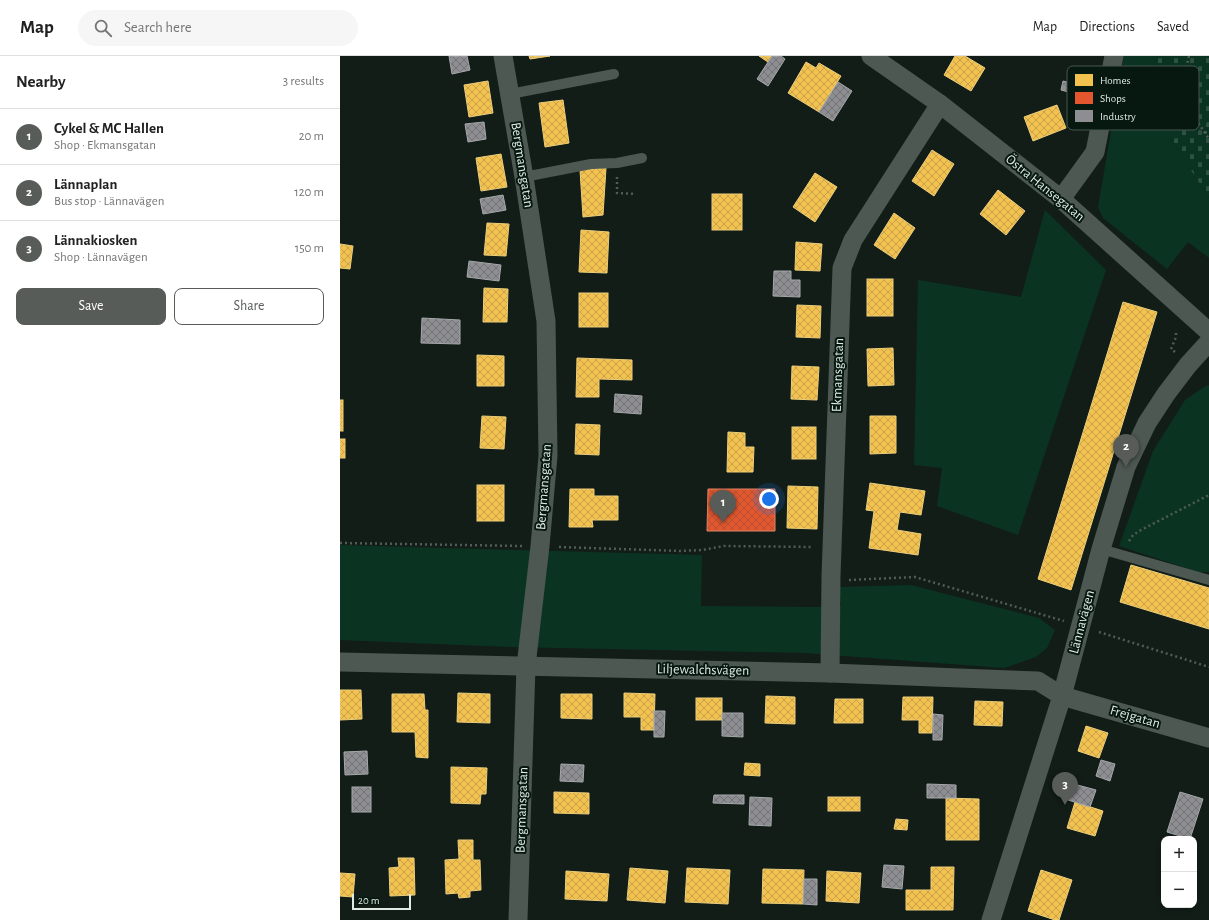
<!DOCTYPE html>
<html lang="en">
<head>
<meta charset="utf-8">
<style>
	:root { --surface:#fff; --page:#f6f6f6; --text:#222; --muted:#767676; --line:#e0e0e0; --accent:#575c59 }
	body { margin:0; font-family:"Alegreya Sans",sans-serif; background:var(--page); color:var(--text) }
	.controls { position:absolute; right:12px; bottom:12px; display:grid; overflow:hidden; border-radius:8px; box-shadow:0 2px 6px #0003 }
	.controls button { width:36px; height:36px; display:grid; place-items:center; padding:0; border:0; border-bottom:1px solid var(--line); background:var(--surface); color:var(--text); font:20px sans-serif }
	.scale { position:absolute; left:12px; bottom:10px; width:59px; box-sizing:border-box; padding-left:4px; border:2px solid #dfebe4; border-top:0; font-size:11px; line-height:14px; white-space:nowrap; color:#dfebe4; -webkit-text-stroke:3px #06180f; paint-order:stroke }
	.you { position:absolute; left:429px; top:443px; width:14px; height:14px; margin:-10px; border:3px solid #fff; border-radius:50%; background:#1a73e8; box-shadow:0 0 0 6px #1a73e833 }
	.badge { display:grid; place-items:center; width:26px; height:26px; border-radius:50%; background:var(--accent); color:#fff; font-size:13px; font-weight:700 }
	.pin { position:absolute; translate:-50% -33px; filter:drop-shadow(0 1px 2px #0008) }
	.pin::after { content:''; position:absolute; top:21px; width:14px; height:12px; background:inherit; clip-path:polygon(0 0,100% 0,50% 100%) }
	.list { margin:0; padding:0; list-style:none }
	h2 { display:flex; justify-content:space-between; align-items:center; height:52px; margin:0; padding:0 16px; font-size:17px }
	h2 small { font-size:13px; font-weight:400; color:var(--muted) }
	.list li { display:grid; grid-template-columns:26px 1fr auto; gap:12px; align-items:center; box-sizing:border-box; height:56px; padding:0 16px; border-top:1px solid var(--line) }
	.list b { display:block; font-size:15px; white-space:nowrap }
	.list p { margin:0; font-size:13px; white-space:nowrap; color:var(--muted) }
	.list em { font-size:13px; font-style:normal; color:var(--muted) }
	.actions { display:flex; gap:8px; padding:12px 16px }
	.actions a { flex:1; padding:9px 0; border:1px solid var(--accent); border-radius:8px; text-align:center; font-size:14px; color:var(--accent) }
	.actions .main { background:var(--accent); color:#fff }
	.icon { flex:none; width:22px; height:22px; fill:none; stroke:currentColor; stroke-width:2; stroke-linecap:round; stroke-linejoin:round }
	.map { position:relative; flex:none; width:869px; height:864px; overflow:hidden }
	header { display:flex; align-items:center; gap:24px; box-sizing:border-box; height:56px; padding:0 20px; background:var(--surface); border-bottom:1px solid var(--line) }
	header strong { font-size:19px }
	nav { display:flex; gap:22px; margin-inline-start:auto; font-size:14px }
	.search { width:280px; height:36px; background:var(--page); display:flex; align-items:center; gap:10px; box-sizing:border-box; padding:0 14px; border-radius:22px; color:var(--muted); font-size:15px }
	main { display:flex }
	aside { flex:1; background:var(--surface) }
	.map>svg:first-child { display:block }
	.grass { fill:#0b3322 }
	.cemetery { fill:url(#cemetery-stones) }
	.homes { fill:url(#homes-cross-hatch); stroke:#ecce7b }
	.shops { fill:url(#shops-cross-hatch); stroke:#e28365 }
	.industry { fill:url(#industry-cross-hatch); stroke:#a6a9ab }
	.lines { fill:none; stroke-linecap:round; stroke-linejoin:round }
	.path { stroke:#525c57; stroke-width:2.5; stroke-dasharray:2 3; stroke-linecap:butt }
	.lane { stroke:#4d5852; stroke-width:10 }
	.street { stroke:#4d5852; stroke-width:19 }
	.labels { text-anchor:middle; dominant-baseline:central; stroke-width:4; stroke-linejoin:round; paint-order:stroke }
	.street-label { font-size:14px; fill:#dfebe4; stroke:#06180f }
	.key { fill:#06180f; stroke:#47574f; stroke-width:1 }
	.key-label { font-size:11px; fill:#dfebe4 }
</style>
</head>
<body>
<header>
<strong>Map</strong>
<div class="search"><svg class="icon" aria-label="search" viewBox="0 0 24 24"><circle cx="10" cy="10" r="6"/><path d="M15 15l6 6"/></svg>Search here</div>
<nav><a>Map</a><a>Directions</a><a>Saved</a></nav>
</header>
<main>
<aside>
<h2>Nearby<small>3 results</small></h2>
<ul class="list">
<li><span class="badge">1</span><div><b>Cykel &amp; MC Hallen</b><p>Shop · Ekmansgatan</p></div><em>20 m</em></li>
<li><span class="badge">2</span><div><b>Lännaplan</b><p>Bus stop · Lännavägen</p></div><em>120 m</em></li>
<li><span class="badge">3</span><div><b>Lännakiosken</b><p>Shop · Lännavägen</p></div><em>150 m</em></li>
</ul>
<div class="actions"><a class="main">Save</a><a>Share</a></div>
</aside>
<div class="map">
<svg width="869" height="864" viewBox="0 0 869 864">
	<defs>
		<pattern id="cemetery-stones" width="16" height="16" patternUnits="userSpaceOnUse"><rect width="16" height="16" fill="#0b3322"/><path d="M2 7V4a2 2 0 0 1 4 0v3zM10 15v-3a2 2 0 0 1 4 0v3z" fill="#2e5142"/></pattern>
		<pattern id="homes-cross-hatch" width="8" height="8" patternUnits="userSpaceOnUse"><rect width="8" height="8" fill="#f2c14e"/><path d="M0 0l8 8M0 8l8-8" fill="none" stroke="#c6a24c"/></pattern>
		<pattern id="shops-cross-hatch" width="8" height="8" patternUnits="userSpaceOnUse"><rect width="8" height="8" fill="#e4572e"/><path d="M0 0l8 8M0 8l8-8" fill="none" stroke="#b45235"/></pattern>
		<pattern id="industry-cross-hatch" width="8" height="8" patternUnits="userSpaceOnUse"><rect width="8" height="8" fill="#8d8d92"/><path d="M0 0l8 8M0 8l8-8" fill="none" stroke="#737477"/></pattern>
	</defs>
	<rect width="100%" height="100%" fill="#121d18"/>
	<g class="grass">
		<polygon points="784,0 817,0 814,8 832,85 869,142 869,202 848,186 827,213 763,162 758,151"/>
		<polygon points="705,154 766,214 678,479 597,450 602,412 574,409 578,224 681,241"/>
		<polygon points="869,329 869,516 858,516 779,490 813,395 845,344 864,331"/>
		<polygon points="0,489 362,499 361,550 472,551 501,550 499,531 571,529 699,562 715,574 707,592 696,601 664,612 465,597 173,591 0,584"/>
	</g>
	<polygon class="cemetery" points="817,0 869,0 869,142 832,85 814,7"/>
	<g class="homes">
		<polygon points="189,0 210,0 190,3"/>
		<polygon points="419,0 432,0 428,6"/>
		<polygon points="615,0 625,0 645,12 631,35 604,19"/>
		<polygon points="466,6 476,12 479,7 501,20 479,56 448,37"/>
		<polygon points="148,25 153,57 129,61 124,29"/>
		<polygon points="223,44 229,87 205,91 199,47"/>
		<polygon points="717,49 726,72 693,85 684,61"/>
		<polygon points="592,94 614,108 594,140 572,125"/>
		<polygon points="161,98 167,131 141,135 136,102"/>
		<polygon points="266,112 263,159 243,161 240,114"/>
		<polygon points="475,117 497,131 475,166 453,151"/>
		<polygon points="658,134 685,155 666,179 640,158"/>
		<rect x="372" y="138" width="30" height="36"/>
		<polygon points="554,157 575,172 555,203 534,189"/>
		<polygon points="147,167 169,168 166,200 144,199"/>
		<polygon points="241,174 269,176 267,217 239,216"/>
		<polygon points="456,186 482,188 480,215 455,214"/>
		<polygon points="0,188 13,190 10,213 0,212"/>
		<rect x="527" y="223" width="26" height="37"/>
		<polygon points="144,232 168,233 167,266 143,266"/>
		<rect x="239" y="237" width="29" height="34"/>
		<polygon points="783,246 817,256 731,534 698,523"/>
		<polygon points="457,249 481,250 480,282 456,281"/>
		<polygon points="553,292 554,329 528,330 527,293"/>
		<polygon points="137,299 164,300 164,330 137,330"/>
		<polygon points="237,302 292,304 292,324 259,323 259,341 236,341"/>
		<polygon points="452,310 479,311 477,344 451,343"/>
		<rect x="0" y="344" width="3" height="31"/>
		<polygon points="142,360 166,361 164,393 140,392"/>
		<polygon points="530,360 556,360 556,397 530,398"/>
		<polygon points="236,368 260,369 259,399 235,398"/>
		<rect x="452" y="371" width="24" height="32"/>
		<polygon points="388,376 405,377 405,391 414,391 413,416 387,416"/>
		<rect x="0" y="383" width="5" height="19"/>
		<polygon points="530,427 585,435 581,459 560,456 557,474 581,478 578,499 529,492 534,455 526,454"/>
		<rect x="137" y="429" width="27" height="36"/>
		<polygon points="448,430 478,431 477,473 447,472"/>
		<polygon points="230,433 254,433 254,440 278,440 278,464 252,464 253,471 229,471"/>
		<polygon points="791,509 869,532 869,573 780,546"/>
		<polygon points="0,634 21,634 22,663 0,664"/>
		<polygon points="118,637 150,638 150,667 117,666"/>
		<polygon points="284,637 315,638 314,674 301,674 301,661 284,661"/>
		<polygon points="52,638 84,638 85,654 88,654 88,702 76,701 75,676 52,676"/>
		<polygon points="221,638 252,638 252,663 221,662"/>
		<polygon points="426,640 455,641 455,668 425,667"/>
		<polygon points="563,641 593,641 592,677 579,677 579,664 562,664"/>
		<rect x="356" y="642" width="26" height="22"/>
		<polygon points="495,643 523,643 523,667 494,667"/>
		<polygon points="635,645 663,646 662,670 634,669"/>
		<polygon points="746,670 768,677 759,702 738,695"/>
		<polygon points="405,707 420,708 420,720 404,719"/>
		<polygon points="111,711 147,712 146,738 141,738 140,748 111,747"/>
		<polygon points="214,736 249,737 249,758 214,757"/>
		<rect x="488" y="741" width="32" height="14"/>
		<polygon points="606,742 639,743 639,784 606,784"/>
		<polygon points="735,746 763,755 755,780 727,772"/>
		<polygon points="556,763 568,764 567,774 554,773"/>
		<polygon points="118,784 133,784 133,804 140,804 141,834 130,835 130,841 119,842 118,837 106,838 105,804 119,803"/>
		<polygon points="58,802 74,802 75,839 50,840 49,812 59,811"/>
		<polygon points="591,811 614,811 613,854 566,854 566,834 591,834"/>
		<polygon points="290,812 328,815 325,847 287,844"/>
		<polygon points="347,812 390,814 388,848 345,846"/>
		<polygon points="423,813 464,814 463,848 422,847"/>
		<polygon points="701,814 732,824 719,864 715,864 688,855"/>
		<polygon points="226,815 269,818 267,845 225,843"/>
		<polygon points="487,815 521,817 519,847 486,845"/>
		<polygon points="0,817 15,818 13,841 0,840"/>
	</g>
	<polygon class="shops" points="368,433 435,433 435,475 367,475"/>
	<g class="industry">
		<polygon points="109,0 127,0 130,14 112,18"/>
		<polygon points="432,0 441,0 445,3 428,30 417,23"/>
		<polygon points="723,25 739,29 736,38 721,34"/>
		<polygon points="498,26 512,35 493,65 479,56"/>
		<polygon points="144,66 146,83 128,86 125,68"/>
		<polygon points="163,139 166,154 143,158 140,143"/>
		<polygon points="129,205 161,209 159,225 127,221"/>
		<polygon points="434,215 451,215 451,224 460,224 460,241 433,240"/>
		<polygon points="82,262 120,264 120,288 81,287"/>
		<polygon points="275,338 302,340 301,358 274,356"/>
		<polygon points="314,655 325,655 324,681 314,681"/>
		<polygon points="382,657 403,657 403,681 382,680"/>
		<polygon points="593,658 603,659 602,684 593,684"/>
		<polygon points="27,695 28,718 5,719 4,696"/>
		<polygon points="761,704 775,708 770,725 756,720"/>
		<polygon points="221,708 244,709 243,726 220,725"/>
		<polygon points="730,727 756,734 750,751 725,743"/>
		<polygon points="587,728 616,729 616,742 587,742"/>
		<rect x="12" y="731" width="19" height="25"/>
		<polygon points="840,736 863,743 850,783 827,776"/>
		<polygon points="374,739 404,739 404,748 373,747"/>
		<polygon points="410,741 432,742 431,770 409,769"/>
		<polygon points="544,809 564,810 562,833 542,831"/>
		<polygon points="464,823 477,823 477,849 463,848"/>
	</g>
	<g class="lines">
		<g class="path">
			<polyline points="849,0 844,21 859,68 869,83"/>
			<polyline points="865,77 869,74"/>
			<polyline points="277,121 277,137 296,138"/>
			<polyline points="835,296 831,293 836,281 836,274"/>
			<polyline points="789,485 793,479 801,474 869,439"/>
			<polyline points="0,487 182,490"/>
			<polyline points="219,491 341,495 362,494 384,490 473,491"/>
			<polyline points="509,524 575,521 724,565"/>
			<polyline points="759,576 869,611"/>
		</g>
		<g class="lane">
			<polyline points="170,38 274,18"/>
			<polyline points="184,121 251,108 277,107 302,102"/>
			<polyline points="761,493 869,524"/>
		</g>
		<g class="street">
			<polyline points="163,0 184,121 206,265 208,400 200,490 186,610 178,864"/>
			<polyline points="531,0 600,48 721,143 869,276"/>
			<polyline points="721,143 755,96 774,0"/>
			<polyline points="0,606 490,617 698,625 722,640 869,682"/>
			<polyline points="490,617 491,520 502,212 513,184 600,48"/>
			<polyline points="651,864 722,640 761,493 786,411 807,367 826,338 848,309 869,286"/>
		</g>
	</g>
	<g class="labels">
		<g class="street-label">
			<text transform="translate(182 109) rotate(81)">Bergmansgatan</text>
			<text transform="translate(705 132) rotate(39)">Östra Hansegatan</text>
			<text transform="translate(498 319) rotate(-88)">Ekmansgatan</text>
			<text transform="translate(204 431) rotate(-86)">Bergmansgatan</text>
			<text transform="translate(742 566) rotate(-75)">Lännavägen</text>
			<text transform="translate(363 614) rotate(1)">Liljewalchsvägen</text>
			<text transform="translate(795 661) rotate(16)">Frejgatan</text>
			<text transform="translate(182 754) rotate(-88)">Bergmansgatan</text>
		</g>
	</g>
	<rect x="727" y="10" width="132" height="64" rx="6" class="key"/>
	<rect x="735" y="18" width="18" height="12" fill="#f2c14e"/>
	<rect x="735" y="36" width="18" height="12" fill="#e4572e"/>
	<rect x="735" y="54" width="18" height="12" fill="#8d8d92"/>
	<g class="key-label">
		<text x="760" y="28">Homes</text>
		<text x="760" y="46">Shops</text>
		<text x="760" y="64">Industry</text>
	</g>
</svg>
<div class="controls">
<button>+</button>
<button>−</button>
</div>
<div class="scale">20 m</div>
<div class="you"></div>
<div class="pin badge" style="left:383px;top:467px">1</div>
<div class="pin badge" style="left:786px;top:411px">2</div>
<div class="pin badge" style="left:725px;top:749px">3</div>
</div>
</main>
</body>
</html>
